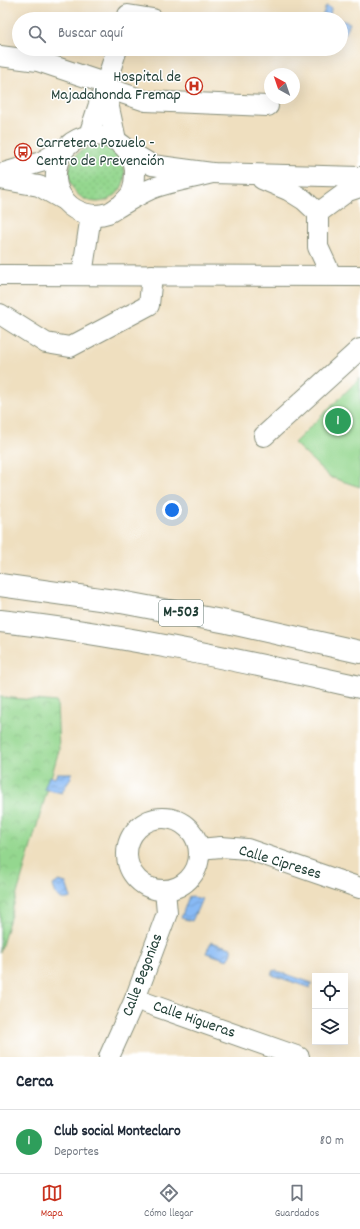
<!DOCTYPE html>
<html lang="es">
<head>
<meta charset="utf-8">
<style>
	:root { --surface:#fff; --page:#f6f6f7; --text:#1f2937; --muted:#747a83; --line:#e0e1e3; --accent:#c8321e }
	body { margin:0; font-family:Dekko,sans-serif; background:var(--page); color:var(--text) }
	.controls { position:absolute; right:12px; bottom:12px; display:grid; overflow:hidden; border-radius:0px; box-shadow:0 4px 16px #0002 }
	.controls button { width:36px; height:36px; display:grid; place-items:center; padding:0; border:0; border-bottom:1px solid var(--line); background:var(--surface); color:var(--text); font:20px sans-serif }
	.compass { position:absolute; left:264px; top:68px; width:36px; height:36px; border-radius:50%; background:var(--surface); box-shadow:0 4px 16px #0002; rotate:320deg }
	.you { position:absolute; left:172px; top:510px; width:14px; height:14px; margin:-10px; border:3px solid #fff; border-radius:50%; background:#1a73e8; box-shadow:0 0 0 6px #1a73e833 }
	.badge { display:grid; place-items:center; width:26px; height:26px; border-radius:50%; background:var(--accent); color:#fff; font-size:13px; font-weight:700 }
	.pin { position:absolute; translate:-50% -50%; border:2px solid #fff; box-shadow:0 1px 4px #0006 }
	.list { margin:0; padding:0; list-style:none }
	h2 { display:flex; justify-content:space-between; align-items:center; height:52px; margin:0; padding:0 16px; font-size:17px }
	h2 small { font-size:13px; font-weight:400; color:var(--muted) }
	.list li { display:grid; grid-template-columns:26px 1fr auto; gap:12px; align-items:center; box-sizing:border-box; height:64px; padding:0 16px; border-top:1px solid var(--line) }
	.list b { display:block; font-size:15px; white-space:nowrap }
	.list p { margin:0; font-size:13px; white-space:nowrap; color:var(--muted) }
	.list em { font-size:13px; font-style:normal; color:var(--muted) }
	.icon { flex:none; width:22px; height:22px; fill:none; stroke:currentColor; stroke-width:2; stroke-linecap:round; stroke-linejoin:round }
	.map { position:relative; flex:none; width:360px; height:1057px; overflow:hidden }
	.search { position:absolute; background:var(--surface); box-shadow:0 4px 16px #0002; left:12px; right:12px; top:12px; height:44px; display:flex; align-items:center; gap:10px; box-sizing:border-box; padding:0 14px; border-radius:22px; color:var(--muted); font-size:15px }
	.sheet { height:116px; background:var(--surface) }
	nav { display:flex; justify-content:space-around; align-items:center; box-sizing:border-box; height:56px; border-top:1px solid var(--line); background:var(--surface); font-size:11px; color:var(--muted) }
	nav a { display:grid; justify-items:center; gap:2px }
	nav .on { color:var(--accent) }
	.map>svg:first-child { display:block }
	.park { fill:url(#park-crowns); stroke:#5a8a62 }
	.garden { fill:url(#garden-dots); stroke:#5a8a62 }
	.pitch { fill:#94d78f; stroke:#5a8a62 }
	.water { fill:url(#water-waves); stroke:#547c94 }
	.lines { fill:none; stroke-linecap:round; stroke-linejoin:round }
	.minor-casing { stroke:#878e7a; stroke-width:22 }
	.highway-casing { stroke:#878e7a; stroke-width:24 }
	.minor { stroke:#fff; stroke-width:20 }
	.highway { stroke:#fff; stroke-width:22 }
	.labels { text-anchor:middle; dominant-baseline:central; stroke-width:3; stroke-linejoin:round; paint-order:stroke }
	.shield { fill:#fff; stroke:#627771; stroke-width:1 }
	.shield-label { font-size:15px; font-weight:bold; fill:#1f3d34 }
	.poi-label { font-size:16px; fill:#1f3d34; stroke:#fff; text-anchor:end }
	.street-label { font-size:16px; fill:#1f3d34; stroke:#fff }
</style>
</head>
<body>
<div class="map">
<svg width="360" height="1057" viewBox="0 0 360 1057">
	<defs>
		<pattern id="park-crowns" width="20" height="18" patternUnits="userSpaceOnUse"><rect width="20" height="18" fill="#94d78f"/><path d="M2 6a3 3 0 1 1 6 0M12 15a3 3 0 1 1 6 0" fill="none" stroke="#7fb97c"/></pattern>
		<pattern id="garden-dots" width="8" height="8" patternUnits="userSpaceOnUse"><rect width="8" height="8" fill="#94d78f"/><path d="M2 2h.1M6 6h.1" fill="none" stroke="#7fb97c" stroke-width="1.8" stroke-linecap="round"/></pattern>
		<pattern id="water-waves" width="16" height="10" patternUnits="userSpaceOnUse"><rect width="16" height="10" fill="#88baf5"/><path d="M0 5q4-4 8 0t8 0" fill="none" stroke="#6f98c7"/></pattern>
	</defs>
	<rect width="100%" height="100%" fill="#fff"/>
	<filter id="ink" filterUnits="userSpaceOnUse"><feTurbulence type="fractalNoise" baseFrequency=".025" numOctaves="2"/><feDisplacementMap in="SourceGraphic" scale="8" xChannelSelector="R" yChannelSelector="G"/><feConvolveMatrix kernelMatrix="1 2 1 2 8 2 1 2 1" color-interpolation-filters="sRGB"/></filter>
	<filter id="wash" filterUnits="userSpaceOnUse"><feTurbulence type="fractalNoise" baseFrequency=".012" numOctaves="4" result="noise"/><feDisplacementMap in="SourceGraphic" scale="16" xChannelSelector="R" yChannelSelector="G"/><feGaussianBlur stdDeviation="0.9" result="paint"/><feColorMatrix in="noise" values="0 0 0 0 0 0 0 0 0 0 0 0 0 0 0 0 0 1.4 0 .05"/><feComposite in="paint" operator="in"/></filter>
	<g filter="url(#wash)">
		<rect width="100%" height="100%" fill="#efdfbf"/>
		<polygon class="park" points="0,697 57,702 59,750 0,952"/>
		<circle class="garden" cx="97" cy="174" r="28"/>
		<polygon class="pitch" points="360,378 360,487 330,477 294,443"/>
		<g class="water">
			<polygon points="326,6 331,8 330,16 334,19 336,17 340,19 321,19"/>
			<polygon points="341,20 350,23 346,33 344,35 341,34"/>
			<path d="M 57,773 L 72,773 C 70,784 65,784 62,793 L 44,789 L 49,776 L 55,778 Z"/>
			<path d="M 59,881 L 66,883 L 71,898 C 58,902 56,896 53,885 Z"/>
			<polygon points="189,896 202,899 192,921 181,918"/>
			<polygon points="211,942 231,948 232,954 228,960 206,953"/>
			<polygon points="274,970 312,983 310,988 272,975"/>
		</g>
	</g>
	<g filter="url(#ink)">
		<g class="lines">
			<g class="minor-casing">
				<g id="minor">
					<polyline points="128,15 153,19"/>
					<polyline points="0,56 38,61 98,81 104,87 146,101 268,106"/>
					<polyline points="105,89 116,140"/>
					<polyline points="89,135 117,49"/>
					<polyline points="127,150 152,165 212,173 360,177"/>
					<polyline points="0,174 41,162 65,148"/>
					<polyline points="0,179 39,186 62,199"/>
					<polyline points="262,179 288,190 304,200 318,213 318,247 331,275"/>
					<path d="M 121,205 C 124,202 128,198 131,194 C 135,186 135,178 135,170 C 130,126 66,123 57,166 C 54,179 57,192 66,202 C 76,213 93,218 108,213 C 111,212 115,209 118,207 C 129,201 144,191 156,187 C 174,181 193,178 212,173"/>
					<polyline points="318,213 348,191 360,187"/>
					<polyline points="0,275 360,276"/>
					<polyline points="82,275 91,215"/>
					<polyline points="0,314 46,343 70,347 149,305 152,275"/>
					<polyline points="264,436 360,349"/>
					<circle cx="163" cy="854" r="36"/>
					<polyline points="199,849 221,847 247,849 360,888"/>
					<polyline points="135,999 299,1057"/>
					<polyline points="109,1057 135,999 167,913 165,890"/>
				</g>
			</g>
			<g class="highway-casing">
				<g id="highway">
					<polyline points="0,585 121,602 227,622 360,652"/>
					<path d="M 0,621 C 121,634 241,661 360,687"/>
				</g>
			</g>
			<use href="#minor" class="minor"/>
			<use href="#highway" class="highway"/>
		</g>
	</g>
	<defs>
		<g id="hospital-ring" transform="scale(0.9)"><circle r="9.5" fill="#fff" stroke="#c8321e" stroke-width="1.5"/><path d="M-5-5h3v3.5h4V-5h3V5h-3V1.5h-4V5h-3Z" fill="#c8321e"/></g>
		<g id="bus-ring" transform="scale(0.9)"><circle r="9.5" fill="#fff" stroke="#c8321e" stroke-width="1.5"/><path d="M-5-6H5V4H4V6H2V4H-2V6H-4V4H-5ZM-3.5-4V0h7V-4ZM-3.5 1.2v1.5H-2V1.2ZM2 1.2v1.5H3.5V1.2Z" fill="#c8321e"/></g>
	</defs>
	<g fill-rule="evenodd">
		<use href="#hospital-ring" x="194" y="86"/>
		<use href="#bus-ring" x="23" y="152"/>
	</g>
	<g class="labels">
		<rect class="shield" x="159" y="600" width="44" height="26" rx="3"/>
		<g class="shield-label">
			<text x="181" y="613">M-503</text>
		</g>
		<g class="poi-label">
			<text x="181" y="77">Hospital de<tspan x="181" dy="18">Majadahonda Fremap</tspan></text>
			<text x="36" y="143" text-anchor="start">Carretera Pozuelo -<tspan x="36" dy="18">Centro de Prevención</tspan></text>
		</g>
		<g class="street-label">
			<text transform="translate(280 863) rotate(17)">Calle Cipreses</text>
			<text transform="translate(143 975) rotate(-69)">Calle Begonias</text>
			<text transform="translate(194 1020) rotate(19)">Calle Higueras</text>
		</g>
	</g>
</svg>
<div class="controls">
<button><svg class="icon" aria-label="locate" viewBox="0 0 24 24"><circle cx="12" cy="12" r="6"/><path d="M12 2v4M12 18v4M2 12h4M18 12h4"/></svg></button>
<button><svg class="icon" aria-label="layers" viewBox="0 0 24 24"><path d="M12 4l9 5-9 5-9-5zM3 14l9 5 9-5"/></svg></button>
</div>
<svg class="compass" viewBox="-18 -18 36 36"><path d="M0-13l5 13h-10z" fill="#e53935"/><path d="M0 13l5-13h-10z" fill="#747a83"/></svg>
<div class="you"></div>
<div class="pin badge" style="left:338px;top:421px;background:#2e9e5b">1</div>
<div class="search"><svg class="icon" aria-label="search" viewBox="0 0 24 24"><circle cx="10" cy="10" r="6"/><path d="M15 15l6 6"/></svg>Buscar aquí</div>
</div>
<section class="sheet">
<h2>Cerca<small></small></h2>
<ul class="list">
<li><span class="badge" style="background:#2e9e5b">1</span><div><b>Club social Monteclaro</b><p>Deportes</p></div><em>80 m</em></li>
</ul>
</section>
<nav>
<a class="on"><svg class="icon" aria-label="map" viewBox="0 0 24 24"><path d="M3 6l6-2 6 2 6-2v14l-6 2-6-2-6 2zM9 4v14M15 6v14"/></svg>Mapa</a>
<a><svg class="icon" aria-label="directions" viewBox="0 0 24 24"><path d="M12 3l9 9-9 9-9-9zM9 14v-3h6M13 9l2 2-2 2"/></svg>Cómo llegar</a>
<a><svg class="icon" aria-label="saved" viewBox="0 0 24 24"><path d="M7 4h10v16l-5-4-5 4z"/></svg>Guardados</a>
</nav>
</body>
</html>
